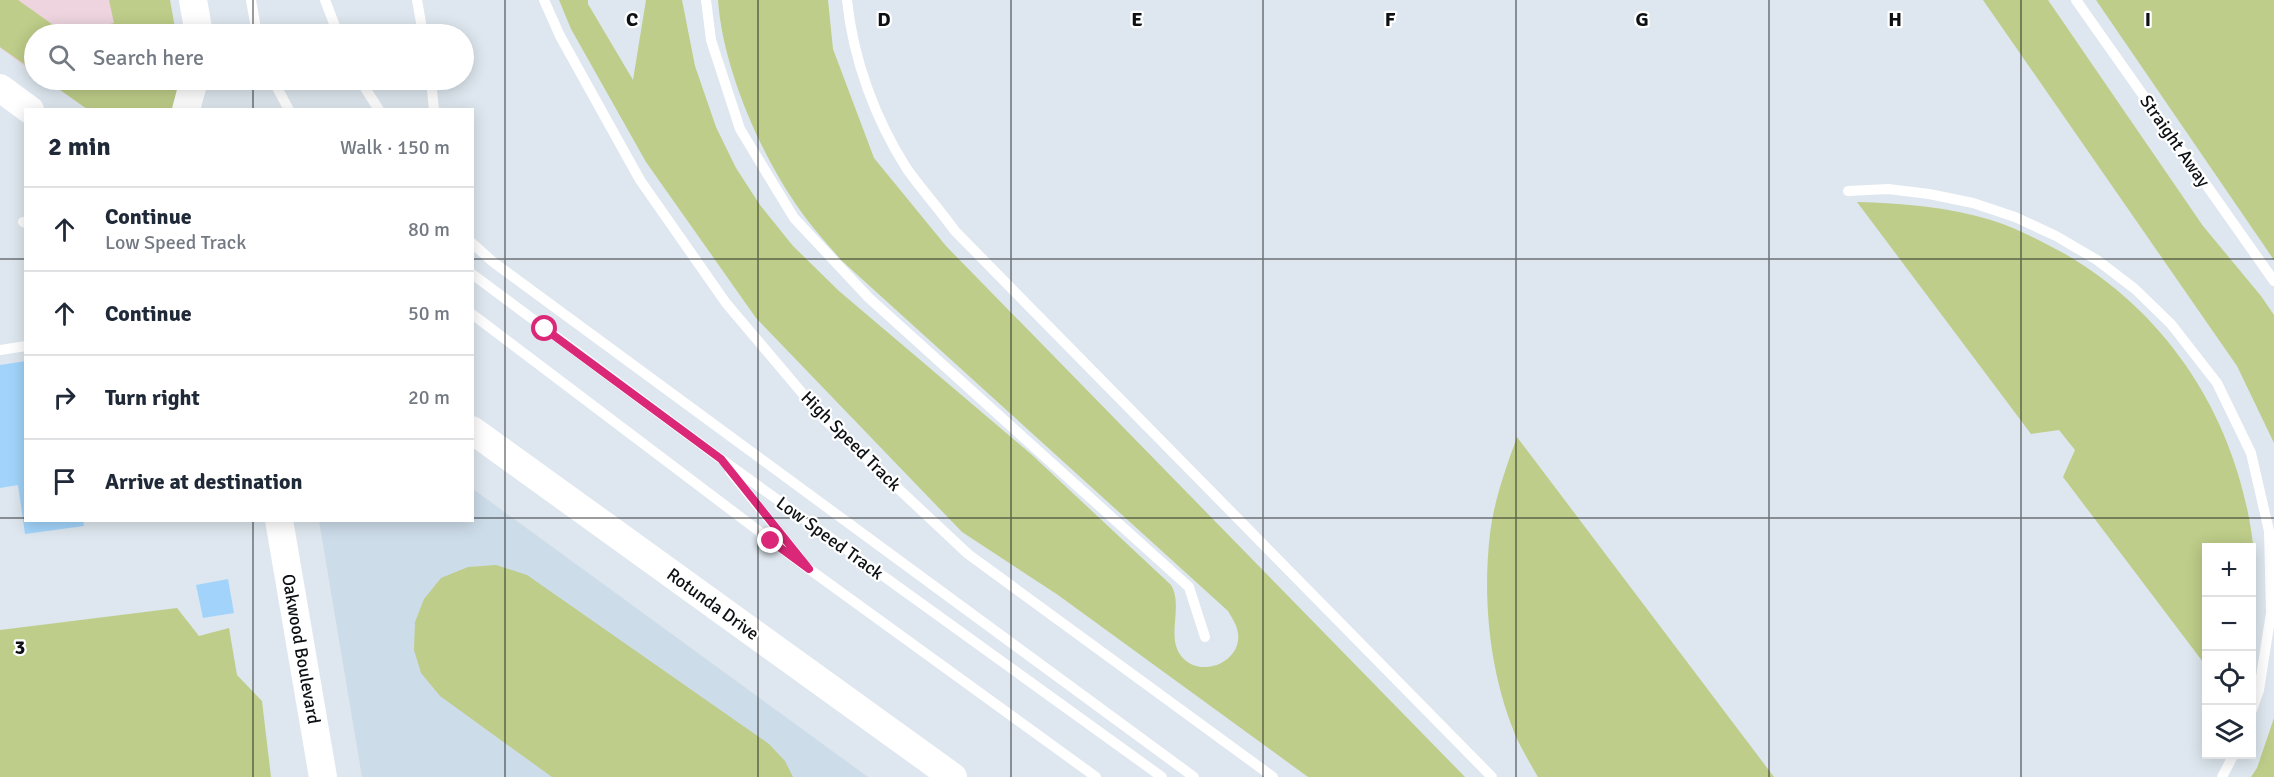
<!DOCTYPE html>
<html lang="en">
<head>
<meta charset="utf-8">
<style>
	:root { --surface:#fff; --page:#f2f2f3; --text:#1f2937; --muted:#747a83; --line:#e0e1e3 }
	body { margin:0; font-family:Signika,sans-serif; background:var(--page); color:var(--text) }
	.controls { position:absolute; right:18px; bottom:18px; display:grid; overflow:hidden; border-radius:0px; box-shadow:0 3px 15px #0003 }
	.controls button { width:54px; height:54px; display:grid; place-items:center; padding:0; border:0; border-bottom:2px solid var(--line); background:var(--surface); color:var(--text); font:30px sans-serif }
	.stop { position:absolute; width:18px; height:18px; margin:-14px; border:4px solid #db2777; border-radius:50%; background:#fff }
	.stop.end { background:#db2777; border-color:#fff; box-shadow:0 2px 6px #0008 }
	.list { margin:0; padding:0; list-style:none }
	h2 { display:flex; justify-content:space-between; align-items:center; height:78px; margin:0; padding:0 24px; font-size:26px }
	h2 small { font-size:20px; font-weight:400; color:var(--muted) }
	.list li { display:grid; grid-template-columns:39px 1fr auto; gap:18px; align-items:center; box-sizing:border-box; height:84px; padding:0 24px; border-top:2px solid var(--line) }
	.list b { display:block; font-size:22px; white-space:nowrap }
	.list p { margin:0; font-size:20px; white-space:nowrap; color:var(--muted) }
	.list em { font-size:20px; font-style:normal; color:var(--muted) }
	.icon { flex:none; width:33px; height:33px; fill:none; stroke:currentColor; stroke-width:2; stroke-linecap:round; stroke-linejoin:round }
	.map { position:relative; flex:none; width:2274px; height:777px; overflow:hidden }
	.search { position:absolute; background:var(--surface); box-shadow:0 3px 15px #0003; left:24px; top:24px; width:450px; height:66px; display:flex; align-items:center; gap:15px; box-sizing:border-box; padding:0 21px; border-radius:33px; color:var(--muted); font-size:22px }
	.panel { position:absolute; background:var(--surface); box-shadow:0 3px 15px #0003; left:24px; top:108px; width:450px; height:414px; border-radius:0px }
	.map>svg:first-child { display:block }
	.commercial { fill:#edd4de }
	.built { fill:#cddce9 }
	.green { fill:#becd89 }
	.building { fill:#a2d4fb }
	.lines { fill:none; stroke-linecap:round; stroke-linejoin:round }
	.service { stroke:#fff; stroke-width:10 }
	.secondary { stroke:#fff; stroke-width:28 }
	.route { stroke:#db2777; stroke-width:8 }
	.grid { fill:none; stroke:#0e1113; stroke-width:1.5; stroke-opacity:0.55 }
	.labels { text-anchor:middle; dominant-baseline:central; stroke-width:4.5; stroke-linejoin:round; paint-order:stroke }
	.street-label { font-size:18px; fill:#0e1113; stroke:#fff }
	.grid-label { font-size:20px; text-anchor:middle; font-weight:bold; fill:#0e1113; stroke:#fff; stroke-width:4.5; stroke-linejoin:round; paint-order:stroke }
</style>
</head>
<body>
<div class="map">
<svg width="2274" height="777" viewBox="0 0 2274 777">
	<rect width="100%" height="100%" fill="#dee7ef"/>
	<polygon class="commercial" points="0,0 170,0 176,34 34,34 34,73 0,48"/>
	<polygon class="built" points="473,489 868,777 362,777 319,521 472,520"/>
	<g class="green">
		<polygon points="0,0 18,0 66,34 34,34 34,71 0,47"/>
		<polygon points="109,0 170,0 176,34 93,34 98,27 114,23"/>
		<path d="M 559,0 L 588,0 L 588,4 L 633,80 L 646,0 L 682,0 L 695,66 L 716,127 L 736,168 L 760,205 L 793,246 L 839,291 L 1031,454 L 1171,585 C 1184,607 1165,637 1182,657 C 1201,679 1242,662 1238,633 C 1237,625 1232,618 1228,611 L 841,260 C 830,247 818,234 808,221 C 764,164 723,71 718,0 L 828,0 L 833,49 L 874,158 L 946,246 L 1465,777 L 1308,777 L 1058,595 L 962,532 L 756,318 L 646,162 L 571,29 Z"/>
		<polygon points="1983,0 2048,0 2203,226 2261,296 2274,315 2274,443 2237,366"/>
		<polygon points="2096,0 2274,0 2274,260"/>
		<polygon points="46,80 181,80 173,110 87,109"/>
		<path d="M 1857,202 C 1902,203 1947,207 1991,220 C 2017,228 2041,241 2065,254 C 2204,334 2274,493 2252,651 L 2252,548 L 2206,548 L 2206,666 L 2063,477 L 2075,450 L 2059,430 L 2031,434 Z"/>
		<path d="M 1517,437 L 1774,777 L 1538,777 C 1531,765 1524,753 1518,741 C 1490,678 1482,601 1490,534 C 1494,500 1506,468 1517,437 Z"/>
		<polygon points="496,565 527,575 769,744 785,761 793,777 552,777 440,696 421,673 414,650 415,622 424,599 441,578 468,567"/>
		<polygon points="177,608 199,636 229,628 237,675 262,701 271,777 0,777 0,630"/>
		<polygon points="2274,718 2274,777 2251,777 2257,768"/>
	</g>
	<g class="building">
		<polygon points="26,361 26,520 83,520 84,526 25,534 18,485 0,488 0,365"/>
		<polygon points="228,579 234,613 203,618 196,585"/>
	</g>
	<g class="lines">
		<g class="service">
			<polyline points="251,0 257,34"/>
			<polyline points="325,0 338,34"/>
			<polyline points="417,0 423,34"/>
			<polyline points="544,0 560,36 640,180 726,303 824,419 968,554 1273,777"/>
			<polyline points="706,0 711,40 740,129 794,218 869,298 1189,587 1205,637"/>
			<path d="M 847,0 C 853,59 875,119 907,169 C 922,190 940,210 955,231 L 1492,777"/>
			<polyline points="2076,0 2274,281"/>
			<polyline points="273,80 289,110"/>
			<polyline points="360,80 379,110"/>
			<polyline points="431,80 434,110"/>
			<polyline points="1848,191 1888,189 1929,194 1973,203 2015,217 2056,236 2097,260 2135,289 2171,324 2217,383 2251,453 2269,531 2271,613 2259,690 2252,710"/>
			<polyline points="23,222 26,223"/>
			<polyline points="472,243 493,262 1194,777"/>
			<polyline points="472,274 721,459 1162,777"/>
			<polyline points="472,314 809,569 1096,777"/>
			<polyline points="0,350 26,346"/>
			<polyline points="730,471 799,557"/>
			<polyline points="2222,777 2234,754"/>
		</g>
		<g class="secondary">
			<polyline points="193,0 199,34"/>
			<polyline points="0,88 30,110"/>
			<polyline points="186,110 194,80"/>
			<polyline points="472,430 953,777"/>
			<polyline points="279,520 323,777"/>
		</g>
	</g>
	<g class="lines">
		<polyline class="route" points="545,329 721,459 809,569 771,541"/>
	</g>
	<path class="grid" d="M 253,0 L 253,34M 505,0 L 505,777M 758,0 L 758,777M 1011,0 L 1011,777M 1263,0 L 1263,777M 1516,0 L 1516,777M 1769,0 L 1769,777M 2021,0 L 2021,777M 253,80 L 253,110M 0,259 L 26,259M 472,259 L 2274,259M 0,518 L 26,518M 472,518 L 2274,518M 253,520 L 253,777"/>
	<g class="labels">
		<g class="street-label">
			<text transform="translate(2175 141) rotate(55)">Straight Away</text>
			<text transform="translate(851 441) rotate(45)">High Speed Track</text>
			<text transform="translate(830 538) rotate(36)">Low Speed Track</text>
			<text transform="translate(713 604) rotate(36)">Rotunda Drive</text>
			<text transform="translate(301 649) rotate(80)">Oakwood Boulevard</text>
		</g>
	</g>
	<g class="grid-label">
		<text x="632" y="26">C</text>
		<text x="884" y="26">D</text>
		<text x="1137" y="26">E</text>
		<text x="1390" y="26">F</text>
		<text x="1642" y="26">G</text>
		<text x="1895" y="26">H</text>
		<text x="2148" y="26">I</text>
		<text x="20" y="654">3</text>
	</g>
</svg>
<div class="controls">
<button>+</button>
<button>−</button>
<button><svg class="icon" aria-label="locate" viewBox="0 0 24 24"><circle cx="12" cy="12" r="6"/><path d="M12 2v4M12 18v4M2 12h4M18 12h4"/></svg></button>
<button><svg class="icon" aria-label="layers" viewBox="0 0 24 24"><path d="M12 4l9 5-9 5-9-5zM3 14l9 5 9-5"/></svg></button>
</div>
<div class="stop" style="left:545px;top:329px"></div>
<div class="stop end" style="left:771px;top:541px"></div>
<div class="search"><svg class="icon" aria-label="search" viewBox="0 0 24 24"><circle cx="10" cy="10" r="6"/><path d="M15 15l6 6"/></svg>Search here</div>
<section class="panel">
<h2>2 min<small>Walk · 150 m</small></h2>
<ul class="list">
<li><svg class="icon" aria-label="ahead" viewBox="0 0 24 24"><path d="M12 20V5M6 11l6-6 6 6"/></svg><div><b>Continue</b><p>Low Speed Track</p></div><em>80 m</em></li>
<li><svg class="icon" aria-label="ahead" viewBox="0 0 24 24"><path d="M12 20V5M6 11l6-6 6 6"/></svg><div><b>Continue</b></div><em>50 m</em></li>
<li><svg class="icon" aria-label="right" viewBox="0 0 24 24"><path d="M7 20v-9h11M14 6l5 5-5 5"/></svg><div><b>Turn right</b></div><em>20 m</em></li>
<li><svg class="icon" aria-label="arrive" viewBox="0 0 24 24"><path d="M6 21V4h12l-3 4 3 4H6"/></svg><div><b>Arrive at destination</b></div></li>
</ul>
</section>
</div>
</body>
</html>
